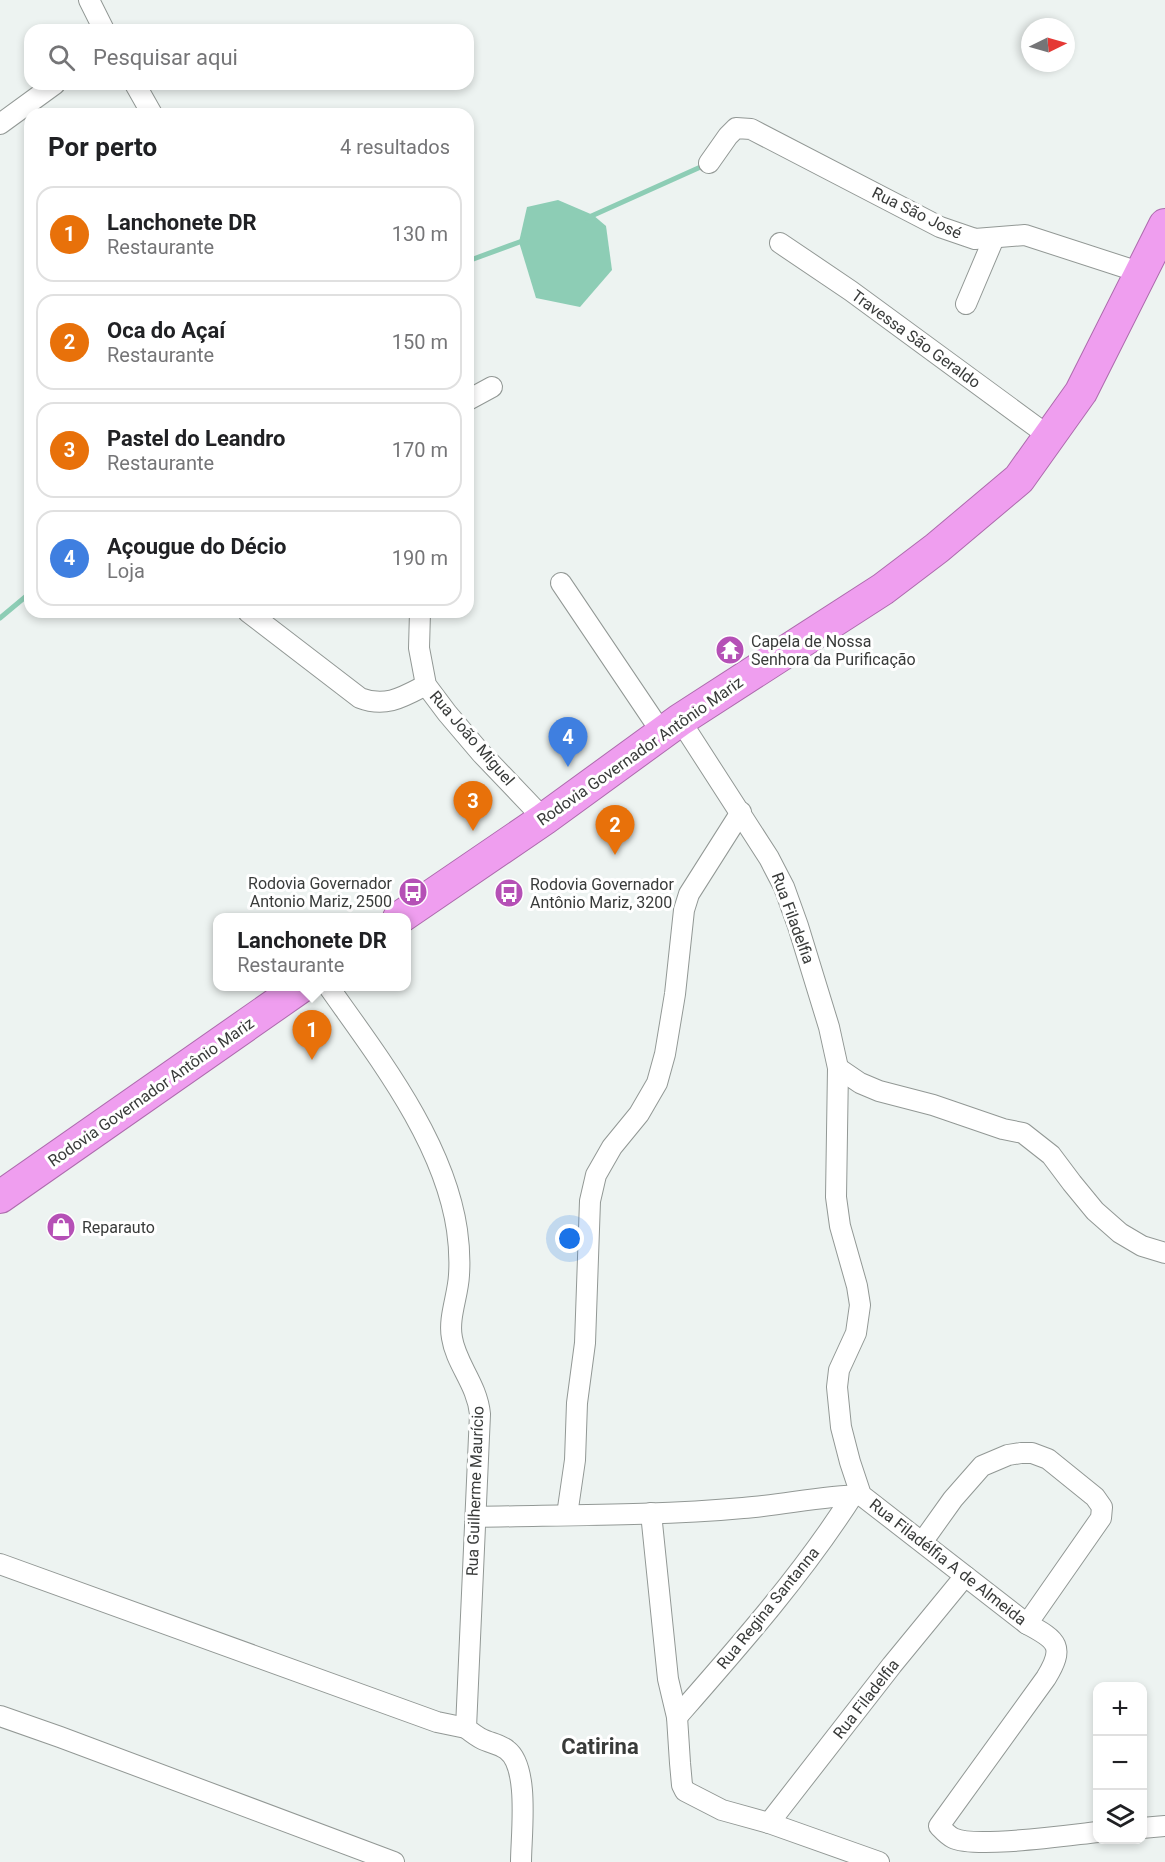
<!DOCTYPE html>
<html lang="pt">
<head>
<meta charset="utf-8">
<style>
	:root { --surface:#fff; --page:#f6f6f6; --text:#202124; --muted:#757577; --line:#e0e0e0; --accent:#b45309 }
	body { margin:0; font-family:Roboto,sans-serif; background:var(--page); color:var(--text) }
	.controls { position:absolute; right:18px; bottom:18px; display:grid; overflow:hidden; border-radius:12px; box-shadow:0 3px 9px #0003 }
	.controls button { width:54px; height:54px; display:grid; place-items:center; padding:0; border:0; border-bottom:2px solid var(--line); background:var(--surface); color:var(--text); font:30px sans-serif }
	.compass { position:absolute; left:1021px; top:18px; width:54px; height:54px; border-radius:50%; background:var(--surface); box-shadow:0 3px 9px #0003; rotate:85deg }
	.you { position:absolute; left:570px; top:1239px; width:21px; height:21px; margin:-15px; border:4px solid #fff; border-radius:50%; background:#1a73e8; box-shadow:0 0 0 9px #1a73e833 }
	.badge { display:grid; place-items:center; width:39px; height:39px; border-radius:50%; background:var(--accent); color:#fff; font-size:20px; font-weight:700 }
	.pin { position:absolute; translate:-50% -50px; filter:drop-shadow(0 2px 3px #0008) }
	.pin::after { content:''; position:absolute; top:32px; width:21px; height:18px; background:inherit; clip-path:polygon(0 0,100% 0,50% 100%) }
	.popup { position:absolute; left:213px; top:913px; width:198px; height:78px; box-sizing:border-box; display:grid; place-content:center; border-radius:12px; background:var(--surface); filter:drop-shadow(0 2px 4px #0005); font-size:20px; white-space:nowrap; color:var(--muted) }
	.popup b { font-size:22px; color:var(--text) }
	.popup::after { content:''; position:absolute; left:50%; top:100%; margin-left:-12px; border:12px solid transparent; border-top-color:var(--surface) }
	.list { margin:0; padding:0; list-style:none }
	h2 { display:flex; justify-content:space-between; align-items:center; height:78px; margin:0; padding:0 24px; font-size:26px }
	h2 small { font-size:20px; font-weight:400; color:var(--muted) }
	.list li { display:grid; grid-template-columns:39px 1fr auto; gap:18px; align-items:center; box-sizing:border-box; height:96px; margin:0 12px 12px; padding:0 12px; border:2px solid var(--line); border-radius:18px }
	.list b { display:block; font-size:22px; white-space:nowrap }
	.list p { margin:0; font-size:20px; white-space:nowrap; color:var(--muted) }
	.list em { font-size:20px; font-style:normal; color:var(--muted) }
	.icon { flex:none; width:33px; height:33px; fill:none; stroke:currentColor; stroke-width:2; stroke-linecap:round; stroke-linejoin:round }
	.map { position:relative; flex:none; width:1165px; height:1862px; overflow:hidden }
	.search { position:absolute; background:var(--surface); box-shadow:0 3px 9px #0003; left:24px; top:24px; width:450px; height:66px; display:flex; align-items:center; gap:15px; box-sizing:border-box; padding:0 21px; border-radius:18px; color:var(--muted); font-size:22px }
	.panel { position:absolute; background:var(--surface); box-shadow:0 3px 9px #0003; left:24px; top:108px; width:450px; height:510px; border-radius:18px }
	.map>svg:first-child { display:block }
	.water { fill:#8dcdb5 }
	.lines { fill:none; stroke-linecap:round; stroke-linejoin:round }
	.stream { stroke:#8dcdb5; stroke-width:5 }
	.minor-casing { stroke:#929895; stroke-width:22 }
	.trunk-casing { stroke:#ad6bad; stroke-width:34 }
	.minor { stroke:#fff; stroke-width:20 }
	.trunk { stroke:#ef9eef; stroke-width:32 }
	.labels { text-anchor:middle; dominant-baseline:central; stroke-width:6; stroke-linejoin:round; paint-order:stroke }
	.street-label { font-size:16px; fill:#393b3a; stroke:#fff }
	.poi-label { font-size:16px; fill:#393b3a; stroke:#fff; text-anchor:start }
	.district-label { font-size:22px; font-weight:bold; fill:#393b3a; stroke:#fff }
</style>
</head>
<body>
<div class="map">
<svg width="1165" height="1862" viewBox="0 0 1165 1862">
	<rect width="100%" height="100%" fill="#edf3f1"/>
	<polygon class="water" points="558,200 593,215 606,226 612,270 580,307 536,298 519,242 527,207"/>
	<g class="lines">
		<g class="stream">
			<polyline points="587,218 705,165"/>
			<polyline points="468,261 525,240"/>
			<polyline points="0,618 30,593"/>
		</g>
		<g class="minor-casing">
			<g id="minor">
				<polyline points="89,0 104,30"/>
				<polyline points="135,84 152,114"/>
				<polyline points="0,124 55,84"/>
				<polyline points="709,163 728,136 736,128 751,129 940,227 975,239 1025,235 1142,273"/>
				<polyline points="780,243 851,291 1050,437"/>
				<polyline points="966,304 994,238"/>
				<polyline points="468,400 492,387"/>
				<polyline points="561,583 662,733"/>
				<path d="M 248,612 L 360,698 C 386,708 403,697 426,685"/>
				<polyline points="420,612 419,648 426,685 447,713 481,753 544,819"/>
				<path d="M 680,720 L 769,858 L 784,887 L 798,926 L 829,1027 L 838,1068 L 836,1197 L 840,1226 L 857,1286 L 860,1305 L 856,1333 L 839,1370 L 837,1387 L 841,1427 L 850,1462 L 861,1495 L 1027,1624 C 1058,1640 1065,1647 1046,1678 L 939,1826 C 943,1830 947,1835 953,1838 C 975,1849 1069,1835 1098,1832"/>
				<path d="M 328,986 C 378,1057 444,1141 457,1230 C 459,1244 460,1260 459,1275 C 458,1296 448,1318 452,1338 C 456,1364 477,1384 480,1414 L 466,1728 C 471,1732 476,1736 482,1739 C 490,1743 500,1744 507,1750 C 530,1767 521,1835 521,1862"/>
				<polyline points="838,1068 860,1083 879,1091 933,1105 1003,1129 1023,1133 1051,1155 1072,1183 1095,1211 1120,1233 1142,1246 1165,1253"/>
				<polyline points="651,1513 668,1679 677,1717 680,1763 682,1785 685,1791 722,1810 769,1823 879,1862"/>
				<polyline points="567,1515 575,1460 577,1403 585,1343 590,1201 596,1175 612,1147 639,1114 657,1083 665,1054 675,994 684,910 689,894 741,812"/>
				<path d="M 475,1517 C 564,1515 654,1516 743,1508 C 783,1505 821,1496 861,1495"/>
				<polyline points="923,1541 953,1499 982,1466 1008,1455 1021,1453 1032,1453 1048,1459 1095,1497 1102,1507 1101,1518 1027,1624"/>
				<polyline points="0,1564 437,1722 466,1728"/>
				<polyline points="0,1716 60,1737 394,1862"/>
				<path d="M 677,1717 C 740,1645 802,1575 853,1495"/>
				<polyline points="769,1823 892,1665 965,1576"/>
				<polyline points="1142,1828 1165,1826"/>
			</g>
		</g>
		<g class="trunk-casing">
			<g id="trunk">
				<polyline points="399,918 544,819 680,720 883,589 937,548 1019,479 1081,392 1165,225"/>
				<polyline points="0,1197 302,986"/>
			</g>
		</g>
		<use href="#minor" class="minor"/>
		<use href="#trunk" class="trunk"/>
	</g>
	<defs>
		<g id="temple-disc" transform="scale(1.5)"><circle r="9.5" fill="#b550b6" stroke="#fff"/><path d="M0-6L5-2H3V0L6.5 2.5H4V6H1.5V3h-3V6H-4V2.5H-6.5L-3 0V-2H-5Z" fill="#fff"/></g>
		<g id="bus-disc" transform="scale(1.5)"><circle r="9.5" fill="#b550b6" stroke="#fff"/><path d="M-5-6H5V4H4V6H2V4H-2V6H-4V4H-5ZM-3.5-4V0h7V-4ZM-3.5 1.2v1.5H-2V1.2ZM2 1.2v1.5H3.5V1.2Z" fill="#fff"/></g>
		<g id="shop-disc" transform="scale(1.5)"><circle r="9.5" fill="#b550b6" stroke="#fff"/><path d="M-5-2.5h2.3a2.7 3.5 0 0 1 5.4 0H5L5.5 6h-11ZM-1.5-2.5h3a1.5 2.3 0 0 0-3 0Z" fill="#fff"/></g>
	</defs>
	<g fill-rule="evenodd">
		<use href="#temple-disc" x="730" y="650"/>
		<use href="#bus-disc" x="413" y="892"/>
		<use href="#bus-disc" x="509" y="893"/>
		<use href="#shop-disc" x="61" y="1227"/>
	</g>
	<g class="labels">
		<g class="street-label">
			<text transform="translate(917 213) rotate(26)">Rua São José</text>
			<text transform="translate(916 339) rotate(36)">Travessa São Geraldo</text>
			<text transform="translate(472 738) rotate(49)">Rua João Miguel</text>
			<text transform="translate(640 751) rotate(-35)">Rodovia Governador Antônio Mariz</text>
			<text transform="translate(793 918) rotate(70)">Rua Filadelfia</text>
			<text transform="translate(151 1092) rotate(-35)">Rodovia Governador Antônio Mariz</text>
			<text transform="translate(475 1491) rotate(-88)">Rua Guilherme Maurício</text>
			<text transform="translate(948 1562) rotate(38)">Rua Filadélfia A de Almeida</text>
			<text transform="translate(768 1608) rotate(-51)">Rua Regina Santanna</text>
			<text transform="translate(866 1699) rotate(-52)">Rua Filadelfia</text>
		</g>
		<g class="poi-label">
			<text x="751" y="641">Capela de Nossa<tspan x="751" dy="18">Senhora da Purificação</tspan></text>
			<text x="392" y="883" text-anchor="end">Rodovia Governador<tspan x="392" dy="18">Antonio Mariz, 2500</tspan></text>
			<text x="530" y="884">Rodovia Governador<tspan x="530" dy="18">Antônio Mariz, 3200</tspan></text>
			<text x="82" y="1227">Reparauto</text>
		</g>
		<g class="district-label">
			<text x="600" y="1746">Catirina</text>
		</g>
	</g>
</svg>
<div class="controls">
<button>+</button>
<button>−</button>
<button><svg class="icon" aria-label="layers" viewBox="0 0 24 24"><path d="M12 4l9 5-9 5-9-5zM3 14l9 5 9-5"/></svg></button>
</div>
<svg class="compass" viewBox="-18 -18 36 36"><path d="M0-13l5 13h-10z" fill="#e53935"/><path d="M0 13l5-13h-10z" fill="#757577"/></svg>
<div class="you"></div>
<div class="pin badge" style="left:312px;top:1060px;background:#e8710a">1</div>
<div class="popup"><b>Lanchonete DR</b>Restaurante</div>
<div class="pin badge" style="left:615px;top:855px;background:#e8710a">2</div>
<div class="pin badge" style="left:473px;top:831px;background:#e8710a">3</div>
<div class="pin badge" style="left:568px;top:767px;background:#3f7fe0">4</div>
<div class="search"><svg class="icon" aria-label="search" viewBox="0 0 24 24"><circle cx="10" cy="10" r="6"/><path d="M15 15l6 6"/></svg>Pesquisar aqui</div>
<section class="panel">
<h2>Por perto<small>4 resultados</small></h2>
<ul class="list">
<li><span class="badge" style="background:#e8710a">1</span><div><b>Lanchonete DR</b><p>Restaurante</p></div><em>130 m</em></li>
<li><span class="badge" style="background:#e8710a">2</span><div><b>Oca do Açaí</b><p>Restaurante</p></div><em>150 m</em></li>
<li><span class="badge" style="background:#e8710a">3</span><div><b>Pastel do Leandro</b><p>Restaurante</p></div><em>170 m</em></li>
<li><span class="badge" style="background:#3f7fe0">4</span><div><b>Açougue do Décio</b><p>Loja</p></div><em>190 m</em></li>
</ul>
</section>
</div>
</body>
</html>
